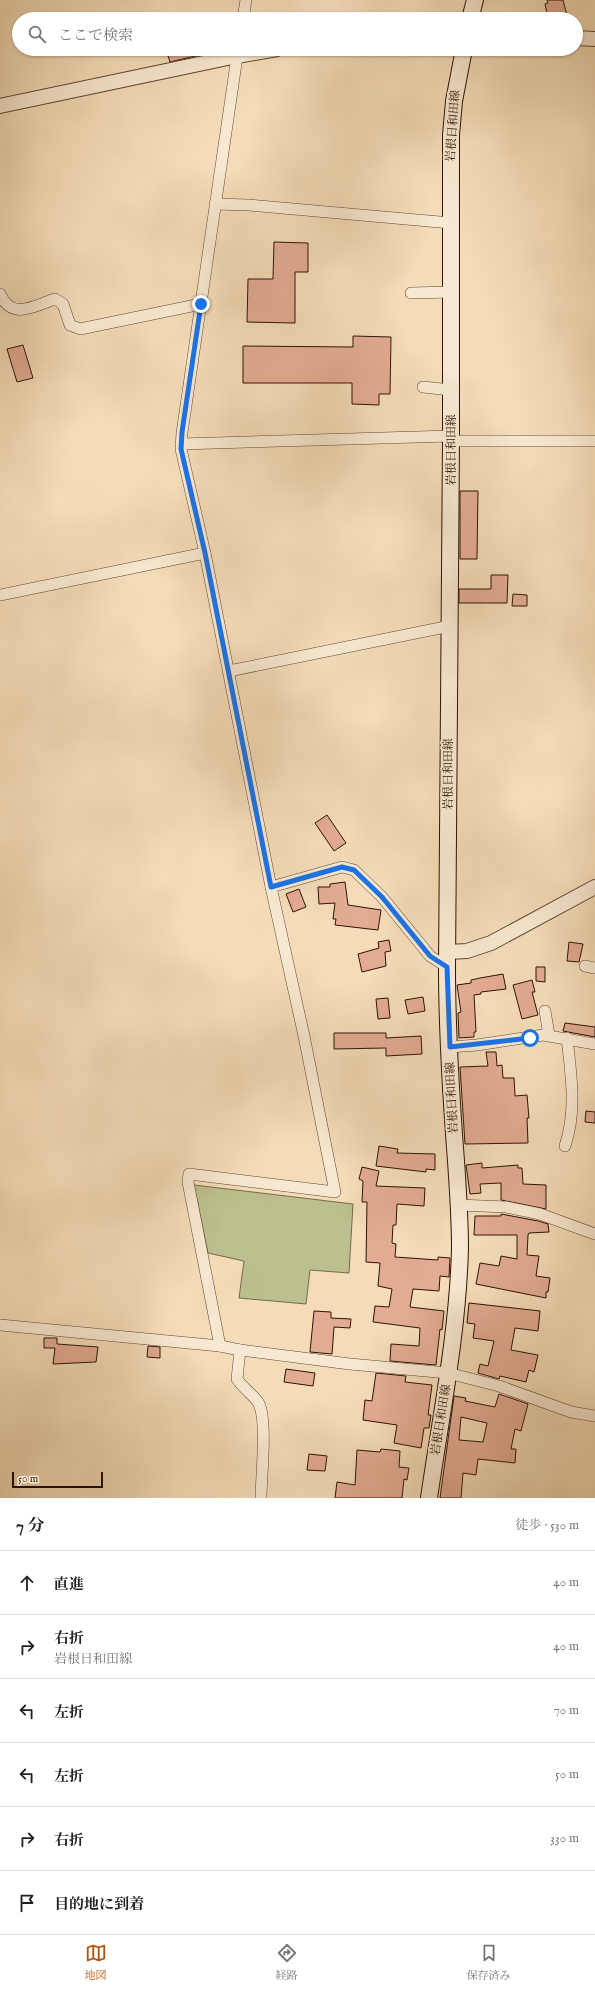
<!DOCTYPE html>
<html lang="ja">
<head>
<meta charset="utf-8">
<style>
	:root { --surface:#fff; --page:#f6f6f6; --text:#222; --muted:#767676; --line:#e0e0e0; --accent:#b45309 }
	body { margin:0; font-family:"IM FELL English","Noto Serif JP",serif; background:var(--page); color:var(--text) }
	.scale { position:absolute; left:12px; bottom:10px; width:91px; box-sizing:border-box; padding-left:4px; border:2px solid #2c1405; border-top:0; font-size:11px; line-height:14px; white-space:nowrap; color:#2c1405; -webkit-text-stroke:3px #f8e8d1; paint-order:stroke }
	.stop { position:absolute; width:12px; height:12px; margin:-9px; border:3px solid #1a73e8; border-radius:50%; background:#fff }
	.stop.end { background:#1a73e8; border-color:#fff; box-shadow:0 1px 4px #0008 }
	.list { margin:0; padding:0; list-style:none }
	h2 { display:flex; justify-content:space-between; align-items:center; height:52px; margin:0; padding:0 16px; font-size:17px }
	h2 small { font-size:13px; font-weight:400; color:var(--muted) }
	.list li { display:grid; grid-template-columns:26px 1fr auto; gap:12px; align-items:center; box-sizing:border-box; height:64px; padding:0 16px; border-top:1px solid var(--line) }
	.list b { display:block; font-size:15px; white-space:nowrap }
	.list p { margin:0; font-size:13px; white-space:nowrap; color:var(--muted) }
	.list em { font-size:13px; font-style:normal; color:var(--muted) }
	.icon { flex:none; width:22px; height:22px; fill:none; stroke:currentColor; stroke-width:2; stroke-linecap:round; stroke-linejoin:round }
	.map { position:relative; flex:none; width:595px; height:1498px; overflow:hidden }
	.search { position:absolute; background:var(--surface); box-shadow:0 1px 3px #0004; left:12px; right:12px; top:12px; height:44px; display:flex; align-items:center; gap:10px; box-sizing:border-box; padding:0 14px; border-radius:22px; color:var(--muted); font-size:15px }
	.sheet { height:436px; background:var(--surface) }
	nav { display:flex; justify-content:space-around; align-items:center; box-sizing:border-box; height:56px; border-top:1px solid var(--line); background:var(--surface); font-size:11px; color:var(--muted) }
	nav a { display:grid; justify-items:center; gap:2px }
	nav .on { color:var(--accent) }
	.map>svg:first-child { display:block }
	.green { fill:#bcc08e; stroke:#746a4a }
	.building { fill:#e3ab92; stroke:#2c1405; fill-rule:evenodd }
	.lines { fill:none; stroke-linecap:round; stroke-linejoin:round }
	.minor-casing { stroke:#5e4632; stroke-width:12 }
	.tertiary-casing { stroke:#5e4632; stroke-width:16 }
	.secondary-casing { stroke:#2c1405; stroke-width:18 }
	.minor { stroke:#f8e8d1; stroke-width:11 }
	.tertiary { stroke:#f8e8d1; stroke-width:14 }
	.secondary { stroke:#f8e8d1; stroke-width:16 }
	.route { stroke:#1a73e8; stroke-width:5 }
	.labels { text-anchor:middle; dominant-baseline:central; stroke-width:3.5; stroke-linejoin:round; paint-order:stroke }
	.street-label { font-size:12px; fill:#2c1405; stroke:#f8e8d1 }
</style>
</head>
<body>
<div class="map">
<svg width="595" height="1498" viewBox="0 0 595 1498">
	<rect width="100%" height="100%" fill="#f4dcb8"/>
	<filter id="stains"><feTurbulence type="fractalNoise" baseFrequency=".005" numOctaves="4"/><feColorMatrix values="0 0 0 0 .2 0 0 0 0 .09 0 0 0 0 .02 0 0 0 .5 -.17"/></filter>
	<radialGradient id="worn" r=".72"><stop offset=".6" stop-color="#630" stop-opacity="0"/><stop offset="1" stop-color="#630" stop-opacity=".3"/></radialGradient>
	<polygon class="green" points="194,1185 353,1204 349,1273 310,1270 306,1304 239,1298 244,1261 208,1253"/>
	<g class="building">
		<polygon points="547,0 563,0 568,19 548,19 545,4 548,3"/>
		<polygon points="184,49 207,49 208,53 170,62 167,53"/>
		<polygon points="274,242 308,243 308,272 295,272 295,323 247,322 248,279 273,279"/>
		<polygon points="353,336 391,337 390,394 379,394 379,405 352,404 352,383 243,383 243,346 353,347"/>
		<polygon points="23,345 33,378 17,382 7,349"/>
		<polygon points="460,491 478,491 477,559 460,559"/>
		<polygon points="491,575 508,575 507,603 459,603 459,589 491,589"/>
		<polygon points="513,594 527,595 527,606 512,606"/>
		<polygon points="327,815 346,843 334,851 315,823"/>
		<polygon points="345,882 348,905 381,910 378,930 335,925 336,919 333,919 335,903 319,904 318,887 330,887 330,884"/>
		<polygon points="299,889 306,907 293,912 286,894"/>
		<polygon points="389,940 391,951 385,952 386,966 362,972 358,954 379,948 378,942"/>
		<polygon points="569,942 583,944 579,962 567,961"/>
		<polygon points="536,967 545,967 545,982 536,981"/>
		<polygon points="503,974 506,989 481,992 481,994 474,995 476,1032 474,1032 474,1037 459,1038 458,1013 461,1012 457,985 471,983 471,980 480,978"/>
		<polygon points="532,980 535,992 532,992 538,1015 522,1019 513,985"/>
		<polygon points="423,997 425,1011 408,1014 405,1000"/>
		<polygon points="388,998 390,1018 378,1019 376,999"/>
		<polygon points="565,1023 595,1027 595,1037 563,1031"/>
		<polygon points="334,1033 386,1033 386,1038 421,1036 422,1054 386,1056 386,1048 334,1049"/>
		<polygon points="486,1052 496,1052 497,1066 502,1065 503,1078 514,1078 515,1096 527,1095 529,1118 527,1118 528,1143 465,1144 460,1067 488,1066"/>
		<polygon points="586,1111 595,1112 595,1123 585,1122"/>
		<polygon points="379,1146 398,1149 397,1153 435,1154 435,1170 426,1169 426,1172 376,1166"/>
		<polygon points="482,1163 482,1168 518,1165 518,1168 522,1168 523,1184 546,1185 546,1209 501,1200 501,1183 480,1184 481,1193 470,1194 466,1165"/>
		<polygon points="362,1167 379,1171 376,1186 425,1188 424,1206 397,1204 396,1225 393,1225 392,1243 396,1244 395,1257 438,1260 438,1257 450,1258 449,1277 440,1276 439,1291 413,1289 410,1307 444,1311 442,1330 440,1329 436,1365 390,1361 391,1344 419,1346 420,1328 373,1322 375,1306 389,1307 392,1289 378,1286 380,1263 366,1262 367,1202 362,1202 363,1181 359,1179"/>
		<polygon points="501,1214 538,1221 548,1224 549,1232 529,1233 528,1235 527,1255 539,1256 536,1276 550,1278 548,1292 546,1292 546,1298 476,1284 480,1263 499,1266 501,1256 517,1259 517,1235 474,1235 475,1216 501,1216"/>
		<polygon points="469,1303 540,1311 538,1331 515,1328 511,1350 538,1355 534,1372 529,1370 526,1382 500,1376 499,1379 478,1373 480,1364 488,1366 494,1341 473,1338 475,1324 467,1323"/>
		<polygon points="314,1311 331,1312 331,1318 351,1319 350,1328 334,1327 332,1354 310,1352"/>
		<polygon points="44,1338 57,1338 57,1344 98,1347 96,1362 53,1364 55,1348 44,1348"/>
		<polygon points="148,1346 160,1347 160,1358 147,1357"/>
		<polygon points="286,1369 315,1373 313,1386 284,1382"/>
		<polygon points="376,1373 406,1376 405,1382 432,1385 428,1415 431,1415 429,1428 424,1428 421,1448 394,1443 397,1425 363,1420 365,1400 372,1401"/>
		<path d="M 499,1394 L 528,1404 L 521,1431 L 515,1429 L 511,1449 L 516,1449 L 515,1463 L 478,1459 L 476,1475 L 463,1473 L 461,1498 L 440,1498 L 454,1396 L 466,1398 L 465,1401 L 495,1407 ZM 461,1417 L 487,1423 L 483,1442 L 459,1440 Z"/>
		<polygon points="381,1449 400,1451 399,1467 409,1468 407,1480 404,1479 402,1498 335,1498 337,1482 355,1485 357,1450 380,1452"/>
		<polygon points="309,1454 327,1456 325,1471 307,1470"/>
	</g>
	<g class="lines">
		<g class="minor-casing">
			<g id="minor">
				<polyline points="243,19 246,0"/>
				<polyline points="215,204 249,205 451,223"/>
				<polyline points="411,293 451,292"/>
				<path d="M 0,294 C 12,321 34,306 55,299 L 63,304 L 70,325 L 80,329 L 201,304"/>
				<polyline points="423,387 451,390"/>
				<polyline points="451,441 595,441"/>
				<polyline points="181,444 451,436"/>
				<polyline points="0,595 205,553"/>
				<polyline points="229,671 450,626"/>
				<polyline points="271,887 342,867 354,870 382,897 430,956 447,967"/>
				<polyline points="585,966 595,968"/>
				<polyline points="545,1011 549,1035"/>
				<polyline points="450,1047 477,1045 543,1035 595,1044"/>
				<path d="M 565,1146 C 577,1111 571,1074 567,1038"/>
				<polyline points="459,1205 506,1207 540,1214 595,1234"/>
				<polyline points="0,1325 220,1346 240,1350 350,1364 448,1373 499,1386 571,1412 595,1416"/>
				<polyline points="220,1346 188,1182 189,1174 335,1192 304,1036 271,887 205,553 181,449 182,433 238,50"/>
				<path d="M 240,1350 L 237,1379 C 243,1388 252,1394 258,1402 C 268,1418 261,1477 261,1498"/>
			</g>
		</g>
		<g class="tertiary-casing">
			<g id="tertiary">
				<polyline points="576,38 595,39"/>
				<polyline points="0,106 237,56 277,49"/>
				<polyline points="448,952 467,951 491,943 595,887"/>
			</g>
		</g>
		<g class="secondary-casing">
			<g id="secondary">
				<polyline points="470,19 475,0"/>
				<path d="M 429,1498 C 441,1415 458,1332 460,1248 C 460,1219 458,1190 456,1161 C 451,1096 447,1031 447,967 L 451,441 L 451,135 L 454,101 L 464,49"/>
			</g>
		</g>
		<use href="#minor" class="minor"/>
		<use href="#tertiary" class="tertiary"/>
		<use href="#secondary" class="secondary"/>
	</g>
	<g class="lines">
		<polyline class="route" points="201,304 182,432 181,449 205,553 271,887 342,867 354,870 382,897 430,956 447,967 450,1047 530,1038"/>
	</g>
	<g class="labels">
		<g class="street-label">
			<text transform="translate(453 126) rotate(-86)">岩根日和田線</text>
			<text transform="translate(451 450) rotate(-90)">岩根日和田線</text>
			<text transform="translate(448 774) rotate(-90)">岩根日和田線</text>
			<text transform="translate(452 1098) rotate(-93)">岩根日和田線</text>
			<text transform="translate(441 1420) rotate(-81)">岩根日和田線</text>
		</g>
	</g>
	<rect width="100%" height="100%" filter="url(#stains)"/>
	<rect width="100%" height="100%" fill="url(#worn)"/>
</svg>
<div class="scale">50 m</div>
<div class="stop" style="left:530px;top:1038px"></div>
<div class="stop end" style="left:201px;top:304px"></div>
<div class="search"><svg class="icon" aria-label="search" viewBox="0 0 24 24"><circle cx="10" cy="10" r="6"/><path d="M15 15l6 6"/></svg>ここで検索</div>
</div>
<section class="sheet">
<h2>7 分<small>徒歩 · 530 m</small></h2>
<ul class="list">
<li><svg class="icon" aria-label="ahead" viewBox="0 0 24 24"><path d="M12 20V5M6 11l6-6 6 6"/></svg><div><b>直進</b></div><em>40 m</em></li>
<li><svg class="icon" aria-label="right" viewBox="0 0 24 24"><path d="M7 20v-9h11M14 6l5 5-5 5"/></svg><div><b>右折</b><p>岩根日和田線</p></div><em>40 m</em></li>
<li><svg class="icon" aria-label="left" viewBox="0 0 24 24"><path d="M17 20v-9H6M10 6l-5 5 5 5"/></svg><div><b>左折</b></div><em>70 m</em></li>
<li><svg class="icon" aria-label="left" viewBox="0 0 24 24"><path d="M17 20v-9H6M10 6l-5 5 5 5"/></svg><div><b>左折</b></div><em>50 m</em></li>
<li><svg class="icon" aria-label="right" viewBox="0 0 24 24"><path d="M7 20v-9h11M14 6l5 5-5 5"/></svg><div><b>右折</b></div><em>330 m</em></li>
<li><svg class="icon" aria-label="arrive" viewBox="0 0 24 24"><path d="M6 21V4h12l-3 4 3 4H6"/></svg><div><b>目的地に到着</b></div></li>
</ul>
</section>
<nav>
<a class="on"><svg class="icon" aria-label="map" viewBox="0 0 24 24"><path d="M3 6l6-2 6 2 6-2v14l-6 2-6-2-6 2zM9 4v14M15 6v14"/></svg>地図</a>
<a><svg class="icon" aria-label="directions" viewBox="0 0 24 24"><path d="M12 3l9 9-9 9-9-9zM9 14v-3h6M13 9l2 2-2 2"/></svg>経路</a>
<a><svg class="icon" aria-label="saved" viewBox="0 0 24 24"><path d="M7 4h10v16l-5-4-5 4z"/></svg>保存済み</a>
</nav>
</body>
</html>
